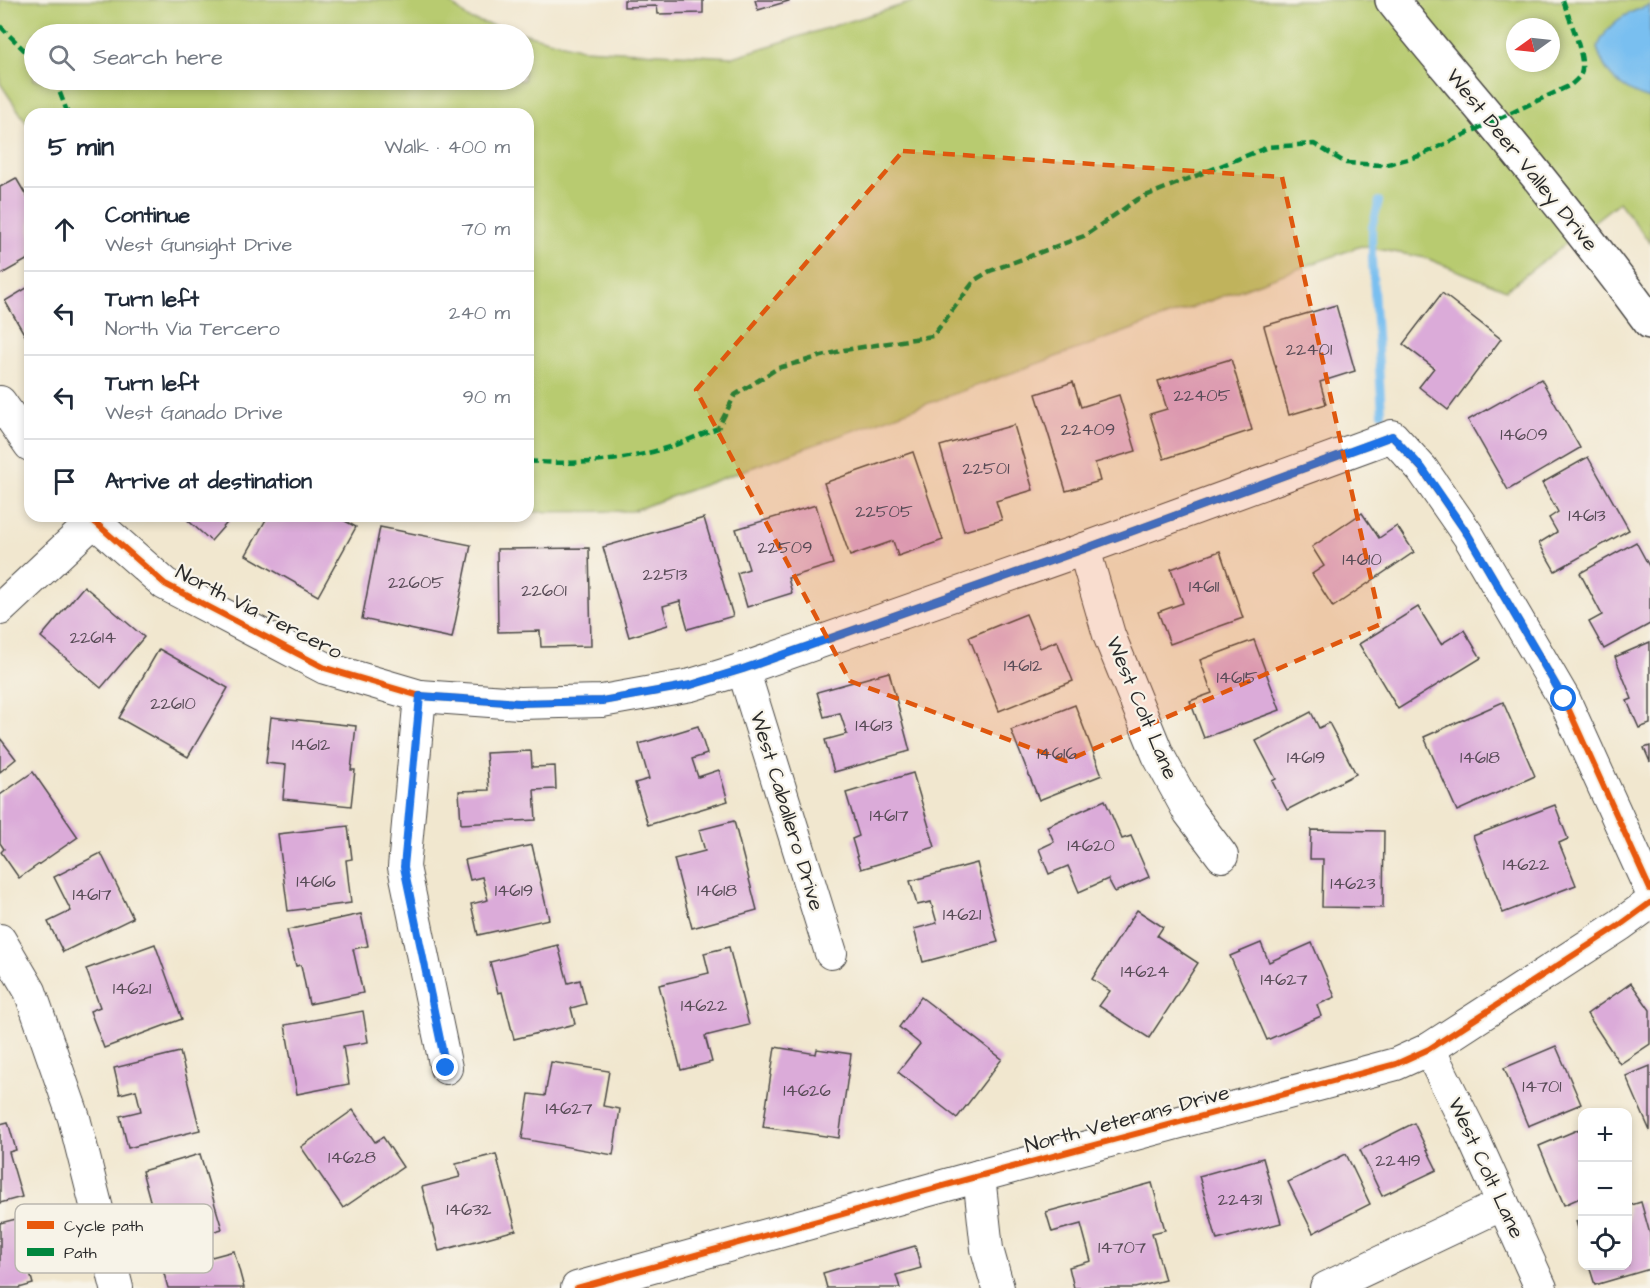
<!DOCTYPE html>
<html lang="en">
<head>
<meta charset="utf-8">
<style>
	:root { --surface:#fff; --page:#f2f2f3; --text:#1f2937; --muted:#747a83; --line:#e0e1e3 }
	body { margin:0; font-family:"Architects Daughter",sans-serif; background:var(--page); color:var(--text) }
	.controls { position:absolute; right:18px; bottom:18px; display:grid; overflow:hidden; border-radius:12px; box-shadow:0 3px 9px #0003 }
	.controls button { width:54px; height:54px; display:grid; place-items:center; padding:0; border:0; border-bottom:2px solid var(--line); background:var(--surface); color:var(--text); font:30px sans-serif }
	.compass { position:absolute; left:1506px; top:18px; width:54px; height:54px; border-radius:50%; background:var(--surface); box-shadow:0 3px 9px #0003; rotate:255deg }
	.stop { position:absolute; width:18px; height:18px; margin:-14px; border:4px solid #1a73e8; border-radius:50%; background:#fff }
	.stop.end { background:#1a73e8; border-color:#fff; box-shadow:0 2px 6px #0008 }
	.list { margin:0; padding:0; list-style:none }
	h2 { display:flex; justify-content:space-between; align-items:center; height:78px; margin:0; padding:0 24px; font-size:26px }
	h2 small { font-size:20px; font-weight:400; color:var(--muted) }
	.list li { display:grid; grid-template-columns:39px 1fr auto; gap:18px; align-items:center; box-sizing:border-box; height:84px; padding:0 24px; border-top:2px solid var(--line) }
	.list b { display:block; font-size:22px; white-space:nowrap }
	.list p { margin:0; font-size:20px; white-space:nowrap; color:var(--muted) }
	.list em { font-size:20px; font-style:normal; color:var(--muted) }
	.icon { flex:none; width:33px; height:33px; fill:none; stroke:currentColor; stroke-width:2; stroke-linecap:round; stroke-linejoin:round }
	.map { position:relative; flex:none; width:1650px; height:1288px; overflow:hidden }
	.search { position:absolute; background:var(--surface); box-shadow:0 3px 9px #0003; left:24px; top:24px; width:510px; height:66px; display:flex; align-items:center; gap:15px; box-sizing:border-box; padding:0 21px; border-radius:33px; color:var(--muted); font-size:22px }
	.panel { position:absolute; background:var(--surface); box-shadow:0 3px 9px #0003; left:24px; top:108px; width:510px; height:414px; border-radius:18px }
	.map>svg:first-child { display:block }
	.green { fill:#b8cb6f; stroke:#727b4d; stroke-width:1.5; fill-rule:evenodd }
	.water { fill:#79bff0; stroke:#52758e; stroke-width:1.5 }
	.lines { fill:none; stroke-linecap:round; stroke-linejoin:round }
	.stream { stroke:#79bff0; stroke-width:8 }
	.building { fill:#dbabd9 }
	.minor-casing { stroke:#494744; stroke-width:34 }
	.tertiary-casing { stroke:#494744; stroke-width:36 }
	.minor { stroke:#fff; stroke-width:32 }
	.tertiary { stroke:#fff; stroke-width:33 }
	.quiet { stroke:#00873e; stroke-width:4.5; stroke-dasharray:9 4.5; stroke-linecap:butt }
	.cycleway-casing { stroke:#f7f3e8; stroke-width:10 }
	.cycleway { stroke:#e8590c; stroke-width:6 }
	.route { stroke:#1a73e8; stroke-width:8 }
	.marked { fill:#df570e; fill-opacity:0.2; stroke:#df570e; stroke-width:4.5; stroke-dasharray:12 8; stroke-linejoin:round }
	.labels { text-anchor:middle; dominant-baseline:central; stroke-width:4.5; stroke-linejoin:round; paint-order:stroke }
	.number-label { font-size:18px; fill:#574b56 }
	.street-label { font-size:21px; fill:#2b2b2b; stroke:#f7f3e8 }
	.key { fill:#f7f3e8; stroke:#bab7af; stroke-width:1.5 }
	.key-label { font-size:16px; fill:#2b2b2b }
</style>
</head>
<body>
<div class="map">
<svg width="1650" height="1288" viewBox="0 0 1650 1288">
	<rect width="100%" height="100%" fill="#f7f3e8"/>
	<filter id="ink" filterUnits="userSpaceOnUse"><feTurbulence type="fractalNoise" baseFrequency=".0167" numOctaves="2"/><feDisplacementMap in="SourceGraphic" scale="12" xChannelSelector="R" yChannelSelector="G"/><feConvolveMatrix kernelMatrix="1 2 1 2 8 2 1 2 1" color-interpolation-filters="sRGB"/></filter>
	<filter id="wash" filterUnits="userSpaceOnUse"><feTurbulence type="fractalNoise" baseFrequency=".008" numOctaves="4" result="noise"/><feDisplacementMap in="SourceGraphic" scale="24" xChannelSelector="R" yChannelSelector="G"/><feGaussianBlur stdDeviation="1.35" result="paint"/><feColorMatrix in="noise" values="0 0 0 0 0 0 0 0 0 0 0 0 0 0 0 0 0 1.4 0 .05"/><feComposite in="paint" operator="in"/></filter>
	<g filter="url(#wash)">
		<rect width="100%" height="100%" fill="#f1e7cf"/>
		<path class="green" d="M 0,0 L 447,0 L 469,19 L 582,49 L 733,57 L 919,0 L 1650,0 L 1650,243 L 1619,202 L 1506,290 L 1426,258 L 1361,246 L 632,511 L 528,512 L 528,114 L 30,114 L 30,128 L 0,83 ZM 1515,27 L 1551,27 L 1551,63 L 1515,63 ZM 34,34 L 524,34 L 524,80 L 34,80 Z"/>
		<path class="water" d="M 1650,5 L 1650,99 C 1622,91 1605,76 1597,48 C 1609,21 1624,14 1650,5 Z"/>
		<g class="lines">
			<polyline class="stream" points="1379,201 1372,227 1372,260 1382,413"/>
		</g>
		<g id="blocks">
			<g class="building">
				<polygon points="624,0 703,0 703,13 658,14 657,6 624,7"/>
				<polygon points="755,0 789,0 789,1 758,10"/>
				<polygon points="16,178 30,202 30,258 0,275 0,187"/>
				<polygon points="30,286 30,344 5,301"/>
				<polygon points="1442,293 1501,339 1448,410 1419,387 1434,368 1403,344"/>
				<polygon points="1336,305 1355,371 1320,382 1326,404 1289,415 1264,326"/>
				<polygon points="1231,359 1252,430 1164,459 1150,414 1167,409 1158,381"/>
				<polygon points="1541,379 1580,448 1508,490 1468,420"/>
				<polygon points="1073,382 1081,407 1119,395 1136,451 1095,463 1100,481 1066,491 1036,394"/>
				<polygon points="1014,425 1033,490 996,501 1002,520 964,531 940,446"/>
				<polygon points="913,452 943,540 898,556 893,541 850,556 824,483"/>
				<polygon points="1588,457 1629,530 1555,571 1539,543 1557,532 1549,518 1558,512 1542,483"/>
				<polygon points="816,505 833,564 788,578 792,593 747,607 737,573 749,569 736,529"/>
				<polygon points="1362,513 1379,538 1397,526 1414,552 1333,607 1312,574 1324,566 1312,547"/>
				<polygon points="183,516 233,516 211,541"/>
				<polygon points="268,516 336,516 356,527 318,596 246,555"/>
				<polygon points="704,518 733,616 688,629 680,601 663,606 668,625 629,637 603,547"/>
				<polygon points="380,527 471,545 452,638 362,619"/>
				<polygon points="1636,542 1650,568 1650,624 1604,649 1589,622 1602,615 1580,573"/>
				<polygon points="589,548 591,646 541,647 540,631 498,632 497,549"/>
				<polygon points="1220,551 1243,618 1170,644 1158,612 1183,603 1171,569"/>
				<polygon points="84,586 144,637 101,688 41,637"/>
				<polygon points="1418,607 1441,644 1464,630 1481,658 1398,709 1359,644"/>
				<polygon points="1026,614 1040,648 1057,641 1073,681 999,711 969,637"/>
				<polygon points="1254,640 1280,710 1204,738 1190,701 1212,693 1200,660"/>
				<polygon points="1650,642 1650,724 1639,728 1627,701 1632,699 1615,657"/>
				<polygon points="159,649 228,688 188,757 119,718"/>
				<polygon points="889,672 910,751 834,772 825,740 847,734 840,713 824,717 817,692"/>
				<polygon points="1503,702 1535,776 1457,811 1424,737"/>
				<polygon points="1075,705 1102,775 1039,800 1011,730"/>
				<polygon points="1311,712 1319,728 1329,723 1356,774 1287,810 1272,781 1276,779 1256,741"/>
				<polygon points="271,717 356,726 351,770 355,770 351,806 283,799 286,765 266,763"/>
				<polygon points="698,726 707,754 692,759 698,777 719,770 728,801 648,825 635,783 649,779 639,744"/>
				<polygon points="0,738 16,759 0,772"/>
				<polygon points="1650,746 1650,762 1644,748"/>
				<polygon points="531,751 532,767 555,766 556,789 534,790 536,820 461,824 459,791 489,790 486,753"/>
				<polygon points="33,772 78,837 19,878 1,852 4,849 0,843 0,795"/>
				<polygon points="913,773 935,847 861,869 852,839 859,836 846,793"/>
				<polygon points="1105,800 1122,839 1131,836 1149,877 1115,892 1108,879 1079,892 1068,866 1049,874 1039,849 1054,842 1047,826"/>
				<polygon points="1555,805 1568,839 1559,843 1576,885 1503,913 1473,836"/>
				<polygon points="734,821 757,910 692,928 674,859 705,851 699,830"/>
				<polygon points="348,826 352,859 346,860 351,903 288,911 278,834"/>
				<polygon points="1311,830 1384,831 1383,908 1322,907 1323,859 1310,859"/>
				<polygon points="532,845 549,919 478,935 471,904 488,900 482,877 470,880 465,860"/>
				<polygon points="101,853 133,918 63,952 48,922 71,911 54,877"/>
				<polygon points="977,863 998,942 923,962 914,929 937,923 931,902 917,905 910,881"/>
				<polygon points="1137,910 1163,927 1157,936 1198,963 1149,1038 1099,1006 1110,991 1092,979"/>
				<polygon points="361,914 368,946 353,949 363,993 309,1004 301,965 296,966 287,930"/>
				<polygon points="1261,943 1269,962 1312,943 1335,997 1317,1005 1321,1016 1267,1040 1230,956"/>
				<polygon points="155,944 182,1019 104,1048 90,1011 100,1007 86,969"/>
				<polygon points="558,945 568,983 580,980 586,1004 571,1008 575,1024 514,1039 502,992 498,993 490,962"/>
				<polygon points="729,947 749,1025 705,1036 712,1062 681,1070 659,985 709,973 704,953"/>
				<polygon points="1631,983 1650,1010 1650,1044 1620,1064 1587,1014"/>
				<polygon points="921,997 1002,1059 957,1118 898,1072 920,1044 899,1027"/>
				<polygon points="363,1011 368,1042 343,1046 349,1084 297,1094 285,1025"/>
				<polygon points="1556,1046 1581,1104 1528,1126 1504,1068"/>
				<polygon points="775,1047 816,1054 817,1049 851,1054 839,1138 763,1127"/>
				<polygon points="180,1052 200,1130 128,1148 120,1116 141,1111 136,1090 120,1094 114,1068"/>
				<polygon points="551,1062 609,1071 603,1106 620,1109 613,1155 522,1139 529,1094 545,1096"/>
				<polygon points="1650,1066 1650,1131 1626,1076"/>
				<polygon points="353,1110 375,1142 383,1137 403,1167 343,1208 301,1147"/>
				<polygon points="8,1122 16,1150 9,1152 22,1197 0,1203 0,1124"/>
				<polygon points="1414,1123 1437,1170 1382,1196 1360,1150"/>
				<polygon points="1582,1128 1582,1197 1564,1205 1539,1146"/>
				<polygon points="200,1154 222,1229 155,1248 146,1217 154,1215 142,1171"/>
				<polygon points="496,1154 516,1230 439,1251 422,1187 460,1177 456,1164"/>
				<polygon points="1346,1154 1370,1204 1313,1233 1288,1182"/>
				<polygon points="1263,1158 1281,1223 1217,1240 1199,1176"/>
				<polygon points="1152,1183 1165,1230 1152,1233 1165,1280 1135,1288 1074,1288 1069,1267 1091,1261 1081,1224 1052,1232 1046,1212"/>
				<polygon points="1641,1202 1650,1234 1650,1269 1595,1285 1589,1266 1628,1266 1628,1206"/>
				<polygon points="36,1214 45,1246 24,1252 33,1284 19,1288 0,1288 0,1223"/>
				<polygon points="1582,1219 1582,1242 1576,1221"/>
				<polygon points="915,1246 921,1268 896,1275 900,1288 827,1288 823,1273"/>
				<polygon points="234,1251 244,1288 168,1288 163,1270"/>
			</g>
		</g>
	</g>
	<g filter="url(#ink)">
		<use href="#blocks" fill-opacity="0" stroke="#494744" stroke-width="1.5"/>
		<g class="lines">
			<g class="minor-casing">
				<g id="minor">
					<polyline points="0,402 30,445"/>
					<polyline points="88,516 165,584 325,668 420,696 519,703 602,701 691,685 743,669 1084,549 1392,436 1422,469 1468,535 1564,699 1650,889"/>
					<polyline points="1084,549 1109,635 1158,755 1189,812 1222,856"/>
					<polyline points="0,609 93,522"/>
					<polyline points="743,669 831,953"/>
					<polyline points="420,696 404,867 446,1068"/>
					<polyline points="0,940 30,991 74,1118 117,1288"/>
					<polyline points="1429,1049 1472,1135 1541,1288"/>
					<polyline points="979,1176 987,1249 998,1288"/>
					<polyline points="577,1288 979,1176 1396,1064 1429,1049 1620,925 1650,903"/>
					<polyline points="1326,1288 1503,1204"/>
				</g>
			</g>
			<g class="tertiary-casing">
				<path id="tertiary" d="M 1392,0 C 1421,37 1452,73 1482,109 C 1540,178 1597,250 1650,322"/>
			</g>
			<use href="#minor" class="minor"/>
			<use href="#tertiary" class="tertiary"/>
			<g class="quiet">
				<polyline points="0,26 34,60"/>
				<polyline points="55,80 68,114"/>
				<path d="M 528,461 C 576,466 629,461 675,445 C 689,440 704,433 718,428 L 735,395 L 778,368 L 844,350 L 933,336 L 975,280 L 990,271 L 1084,236 L 1138,199 L 1268,147 L 1314,144 L 1346,163 L 1384,165 L 1419,156 L 1571,85 C 1574,82 1579,78 1581,74 C 1587,57 1568,17 1563,0"/>
			</g>
			<g class="cycleway-casing">
				<g id="cycleway">
					<polyline points="88,516 165,584 325,668 420,696 519,703 602,701 691,685 743,669 1084,549 1392,436 1422,469 1468,535 1564,699 1650,889"/>
					<polyline points="577,1288 979,1176 1396,1064 1429,1049 1620,925 1650,903"/>
				</g>
			</g>
			<use href="#cycleway" class="cycleway"/>
		</g>
	</g>
	<g class="lines" filter="url(#ink)">
		<polyline class="route" points="446,1068 404,867 420,696 519,703 602,701 691,685 743,669 1084,549 1392,436 1422,468 1468,535 1564,699"/>
	</g>
	<path class="marked" d="M 903,151 L 1282,177 L 1381,624 L 1066,761 L 850,681 L 696,390 Z"/>
	<g class="labels">
		<g class="number-label">
			<text x="1309" y="349">22401</text>
			<text x="1202" y="395">22405</text>
			<text x="1088" y="429">22409</text>
			<text x="1524" y="434">14609</text>
			<text x="986" y="468">22501</text>
			<text x="884" y="511">22505</text>
			<text x="1587" y="515">14613</text>
			<text x="785" y="547">22509</text>
			<text x="1362" y="559">14610</text>
			<text x="665" y="574">22513</text>
			<text x="416" y="582">22605</text>
			<text x="1204" y="586">14611</text>
			<text x="544" y="590">22601</text>
			<text x="93" y="637">22614</text>
			<text x="1023" y="665">14612</text>
			<text x="1237" y="677">14615</text>
			<text x="173" y="703">22610</text>
			<text x="874" y="725">14613</text>
			<text x="311" y="744">14612</text>
			<text x="1057" y="753">14616</text>
			<text x="1306" y="757">14619</text>
			<text x="1480" y="757">14618</text>
			<text x="889" y="815">14617</text>
			<text x="1091" y="845">14620</text>
			<text x="1526" y="864">14622</text>
			<text x="316" y="881">14616</text>
			<text x="1353" y="883">14623</text>
			<text x="514" y="890">14619</text>
			<text x="717" y="890">14618</text>
			<text x="92" y="894">14617</text>
			<text x="962" y="914">14621</text>
			<text x="1145" y="971">14624</text>
			<text x="1284" y="979">14627</text>
			<text x="132" y="988">14621</text>
			<text x="704" y="1005">14622</text>
			<text x="1542" y="1086">14701</text>
			<text x="807" y="1090">14626</text>
			<text x="569" y="1108">14627</text>
			<text x="352" y="1157">14628</text>
			<text x="1398" y="1160">22419</text>
			<text x="1240" y="1199">22431</text>
			<text x="469" y="1209">14632</text>
			<text x="1122" y="1247">14707</text>
		</g>
		<g class="street-label">
			<text transform="translate(1522 160) rotate(51)">West Deer Valley Drive</text>
			<text transform="translate(259 612) rotate(27)">North Via Tercero</text>
			<text transform="translate(1142 708) rotate(67)">West Colt Lane</text>
			<text transform="translate(787 811) rotate(73)">West Caballero Drive</text>
			<text transform="translate(1127 1119) rotate(-15)">North Veterans Drive</text>
			<text transform="translate(1486 1168) rotate(65)">West Colt Lane</text>
		</g>
	</g>
	<rect x="15" y="1204" width="198" height="69" rx="9" class="key"/>
	<rect x="27" y="1221" width="27" height="8" fill="#e8590c"/>
	<rect x="27" y="1248" width="27" height="8" fill="#00873e"/>
	<g class="key-label">
		<text x="64" y="1231">Cycle path</text>
		<text x="64" y="1258">Path</text>
	</g>
</svg>
<div class="controls">
<button>+</button>
<button>−</button>
<button><svg class="icon" aria-label="locate" viewBox="0 0 24 24"><circle cx="12" cy="12" r="6"/><path d="M12 2v4M12 18v4M2 12h4M18 12h4"/></svg></button>
</div>
<svg class="compass" viewBox="-18 -18 36 36"><path d="M0-13l5 13h-10z" fill="#e53935"/><path d="M0 13l5-13h-10z" fill="#747a83"/></svg>
<div class="stop" style="left:1564px;top:699px"></div>
<div class="stop end" style="left:446px;top:1068px"></div>
<div class="search"><svg class="icon" aria-label="search" viewBox="0 0 24 24"><circle cx="10" cy="10" r="6"/><path d="M15 15l6 6"/></svg>Search here</div>
<section class="panel">
<h2>5 min<small>Walk · 400 m</small></h2>
<ul class="list">
<li><svg class="icon" aria-label="ahead" viewBox="0 0 24 24"><path d="M12 20V5M6 11l6-6 6 6"/></svg><div><b>Continue</b><p>West Gunsight Drive</p></div><em>70 m</em></li>
<li><svg class="icon" aria-label="left" viewBox="0 0 24 24"><path d="M17 20v-9H6M10 6l-5 5 5 5"/></svg><div><b>Turn left</b><p>North Via Tercero</p></div><em>240 m</em></li>
<li><svg class="icon" aria-label="left" viewBox="0 0 24 24"><path d="M17 20v-9H6M10 6l-5 5 5 5"/></svg><div><b>Turn left</b><p>West Ganado Drive</p></div><em>90 m</em></li>
<li><svg class="icon" aria-label="arrive" viewBox="0 0 24 24"><path d="M6 21V4h12l-3 4 3 4H6"/></svg><div><b>Arrive at destination</b></div></li>
</ul>
</section>
</div>
</body>
</html>
